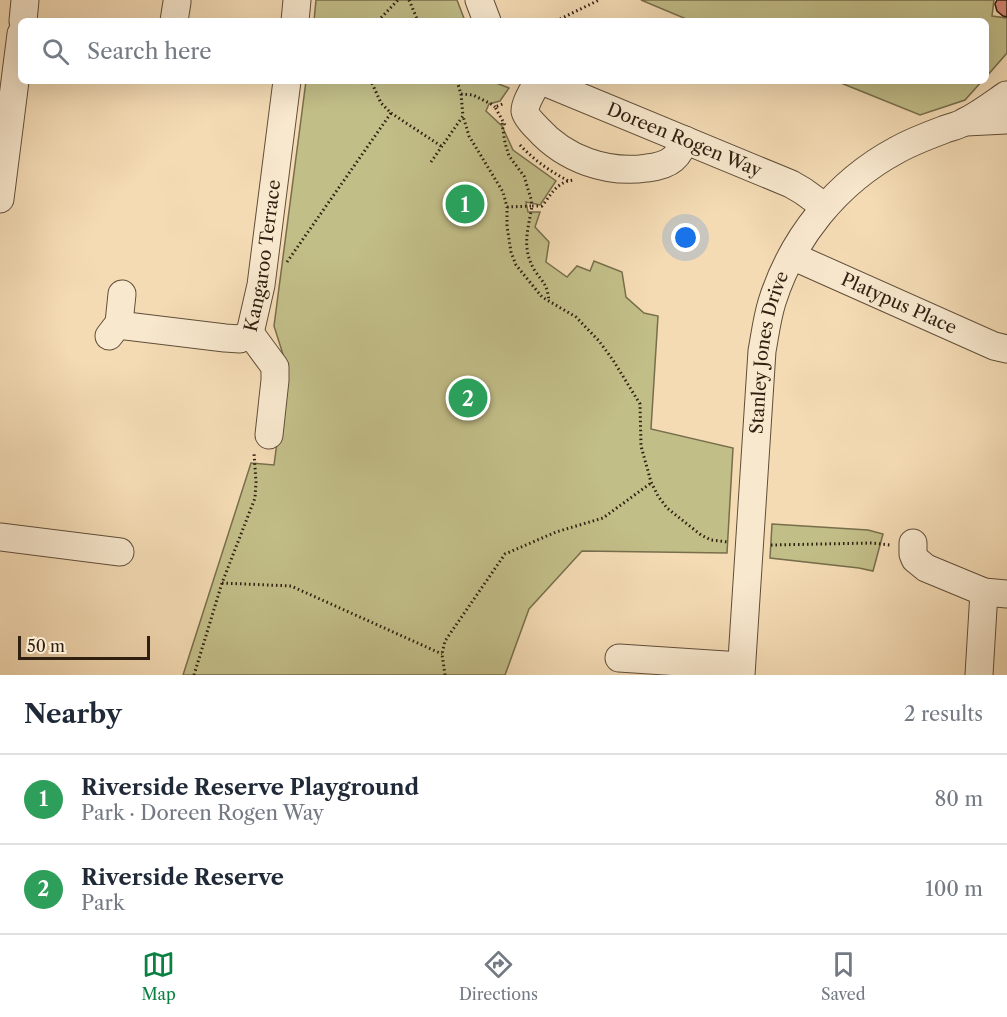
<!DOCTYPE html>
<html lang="en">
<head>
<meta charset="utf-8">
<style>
	:root { --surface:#fff; --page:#f2f2f3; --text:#1f2937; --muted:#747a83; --line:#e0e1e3; --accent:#0b8043 }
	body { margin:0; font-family:"Libre Caslon Text",serif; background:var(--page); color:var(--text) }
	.scale { position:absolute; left:18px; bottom:15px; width:132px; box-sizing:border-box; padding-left:6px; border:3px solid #2f1f10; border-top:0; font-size:16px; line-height:21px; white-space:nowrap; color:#2f1f10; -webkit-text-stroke:4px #f8e8ce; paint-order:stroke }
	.you { position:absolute; left:686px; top:238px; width:21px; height:21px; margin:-15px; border:4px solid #fff; border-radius:50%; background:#1a73e8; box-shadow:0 0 0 9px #1a73e833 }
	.badge { display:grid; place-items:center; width:39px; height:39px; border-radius:50%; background:var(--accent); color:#fff; font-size:20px; font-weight:700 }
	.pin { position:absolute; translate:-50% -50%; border:3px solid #fff; box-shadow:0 2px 6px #0006 }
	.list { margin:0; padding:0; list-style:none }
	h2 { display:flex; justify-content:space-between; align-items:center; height:78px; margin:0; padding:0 24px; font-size:26px }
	h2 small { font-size:20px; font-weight:400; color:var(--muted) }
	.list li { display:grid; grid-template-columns:39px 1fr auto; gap:18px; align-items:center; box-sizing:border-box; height:90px; padding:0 24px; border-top:2px solid var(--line) }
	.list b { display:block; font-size:22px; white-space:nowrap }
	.list p { margin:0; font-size:20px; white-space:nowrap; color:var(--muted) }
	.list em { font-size:20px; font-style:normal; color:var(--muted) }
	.icon { flex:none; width:33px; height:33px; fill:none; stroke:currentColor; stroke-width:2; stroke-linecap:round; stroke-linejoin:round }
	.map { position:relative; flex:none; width:1007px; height:675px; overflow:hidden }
	.search { position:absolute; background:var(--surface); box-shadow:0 6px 24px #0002; left:18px; right:18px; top:18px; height:66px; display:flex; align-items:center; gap:15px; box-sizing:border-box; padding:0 21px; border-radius:9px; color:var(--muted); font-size:22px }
	.sheet { height:258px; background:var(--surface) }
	nav { display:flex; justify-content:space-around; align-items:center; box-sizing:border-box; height:84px; border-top:2px solid var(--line); background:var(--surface); font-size:16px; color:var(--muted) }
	nav a { display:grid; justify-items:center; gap:3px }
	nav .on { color:var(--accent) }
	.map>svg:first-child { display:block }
	.green { fill:#c2be88; stroke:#786e4c; stroke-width:1.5 }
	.building { fill:#da8b79; stroke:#2f1f10; stroke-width:1.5 }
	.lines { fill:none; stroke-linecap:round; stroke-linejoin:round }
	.minor-casing { stroke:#604e39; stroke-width:29 }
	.path { stroke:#2f1f10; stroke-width:3; stroke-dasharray:1.5 3; stroke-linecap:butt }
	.minor { stroke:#f8e8ce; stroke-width:27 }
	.labels { text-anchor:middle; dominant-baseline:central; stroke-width:6; stroke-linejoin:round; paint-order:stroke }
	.street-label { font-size:18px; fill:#2f1f10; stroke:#f8e8ce }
</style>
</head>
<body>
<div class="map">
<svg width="1007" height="675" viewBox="0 0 1007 675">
	<rect width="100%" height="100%" fill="#f4dbb4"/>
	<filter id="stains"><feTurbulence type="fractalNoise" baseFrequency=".00333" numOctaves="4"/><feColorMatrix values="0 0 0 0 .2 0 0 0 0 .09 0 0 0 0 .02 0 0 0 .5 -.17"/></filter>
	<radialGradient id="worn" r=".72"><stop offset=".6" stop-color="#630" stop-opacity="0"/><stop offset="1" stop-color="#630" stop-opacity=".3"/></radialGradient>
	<g class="green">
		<polygon points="316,0 457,0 465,21 314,21"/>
		<polygon points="641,0 994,0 992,16 1007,18 1007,53 986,77 986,21 691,21"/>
		<polygon points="306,81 491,81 509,88 500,101 489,104 486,111 502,126 513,150 556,181 540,205 526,202 528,212 540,212 535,227 549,242 546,262 567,277 577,266 590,271 594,261 622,272 626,297 644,313 658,316 651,429 733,448 727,553 582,551 529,609 505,675 183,675 251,463 274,465 287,367 274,326"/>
		<polygon points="836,81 982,81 965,100 920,115"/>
		<polygon points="772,524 868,530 883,534 873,571 859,568 770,558"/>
	</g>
	<polygon class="building" points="997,0 1007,0 1007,17 1003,16 997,11 995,4"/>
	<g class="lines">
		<g class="minor-casing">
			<g id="minor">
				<polyline points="479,0 487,21"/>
				<polyline points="23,21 25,0"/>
				<polyline points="174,21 177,2"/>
				<polyline points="295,21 297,0"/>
				<path d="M 538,81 C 534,89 525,102 525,111 C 526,117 534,125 538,129 C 565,159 607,174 647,168 C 656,167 666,165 673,159 C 679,154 682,147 685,140"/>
				<path id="s1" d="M 542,81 L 791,184 L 803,191 L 825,207"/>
				<polyline points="966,122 1007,120"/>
				<polyline points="0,199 21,34"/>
				<path id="s2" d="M 792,256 L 994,346 L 1007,349"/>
				<path id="s3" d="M 118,325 L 225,338 L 240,339 L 250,333 L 261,285 L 287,81"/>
				<polyline points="250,333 275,367 275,380 269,435"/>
				<polyline points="109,336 119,323 122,294"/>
				<polyline points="0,537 120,552"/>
				<polyline points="913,543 913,554 915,559 926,568 984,592 1007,594"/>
				<polyline points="619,658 741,666"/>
				<path id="s4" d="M 741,675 L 762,351 C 765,335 767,318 772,302 C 792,238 837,182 897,150 C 911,142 927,136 943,130 C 950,127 958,126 964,122 C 979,115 993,104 1006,95"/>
				<polyline points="979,675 984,592"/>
			</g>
		</g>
		<g class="path">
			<polyline points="409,0 418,21"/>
			<polyline points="378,21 398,0"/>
			<polyline points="556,21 599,0"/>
			<polyline points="457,81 461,94 463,116"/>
			<polyline points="461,94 473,95 493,105 495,107"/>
			<polyline points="391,113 441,146"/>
			<path d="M 502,123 L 505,143 L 509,156 L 524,176 L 531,199 L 532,206 L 542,206 C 550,196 555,185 568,181"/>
			<polyline points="505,125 495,107 505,103"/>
			<path d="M 520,145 C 533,159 548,170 565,179 L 568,181 L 573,180"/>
			<polyline points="431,162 463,116 469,136 503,192 507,207 507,226 511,252 516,265 542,297 576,317 599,341 613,360 640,404 641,446 651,482 658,496 667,508 701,535 711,540 728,542"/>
			<path d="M 507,207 L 532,206 C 528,230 521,248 535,271 C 544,284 547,284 549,301"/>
			<polyline points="287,262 391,113 381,103 371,81"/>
			<polyline points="771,545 872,543 890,545"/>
			<polyline points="222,583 291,586 442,654"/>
			<polyline points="194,675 222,583 255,498 256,482 254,453"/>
			<polyline points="445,675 442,654 445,641 505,554 556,532 603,518 651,483"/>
		</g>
		<use href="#minor" class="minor"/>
	</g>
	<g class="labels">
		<g class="street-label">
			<text stroke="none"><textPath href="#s1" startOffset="154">Doreen Rogen Way</textPath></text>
			<text stroke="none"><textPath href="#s3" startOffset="213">Kangaroo Terrace</textPath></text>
			<text stroke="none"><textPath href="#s2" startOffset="117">Platypus Place</textPath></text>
			<text stroke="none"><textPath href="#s4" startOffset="324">Stanley Jones Drive</textPath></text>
		</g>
	</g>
	<rect width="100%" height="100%" filter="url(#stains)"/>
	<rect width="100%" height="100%" fill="url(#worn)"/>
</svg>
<div class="scale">50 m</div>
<div class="you"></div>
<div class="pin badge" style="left:465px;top:204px;background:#2e9e5b">1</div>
<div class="pin badge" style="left:468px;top:398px;background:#2e9e5b">2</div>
<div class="search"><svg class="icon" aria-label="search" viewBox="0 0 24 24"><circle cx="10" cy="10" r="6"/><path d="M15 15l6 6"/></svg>Search here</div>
</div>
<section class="sheet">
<h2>Nearby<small>2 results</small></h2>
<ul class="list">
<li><span class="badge" style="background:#2e9e5b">1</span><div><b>Riverside Reserve Playground</b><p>Park · Doreen Rogen Way</p></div><em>80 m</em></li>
<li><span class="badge" style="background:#2e9e5b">2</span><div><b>Riverside Reserve</b><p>Park</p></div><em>100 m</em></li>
</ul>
</section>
<nav>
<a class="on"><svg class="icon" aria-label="map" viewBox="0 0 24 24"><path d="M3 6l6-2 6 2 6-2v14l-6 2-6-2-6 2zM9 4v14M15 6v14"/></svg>Map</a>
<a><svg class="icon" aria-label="directions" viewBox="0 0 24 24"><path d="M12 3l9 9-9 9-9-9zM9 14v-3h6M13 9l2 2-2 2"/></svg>Directions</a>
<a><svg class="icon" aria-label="saved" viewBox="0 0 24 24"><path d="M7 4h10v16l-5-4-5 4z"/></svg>Saved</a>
</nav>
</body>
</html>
